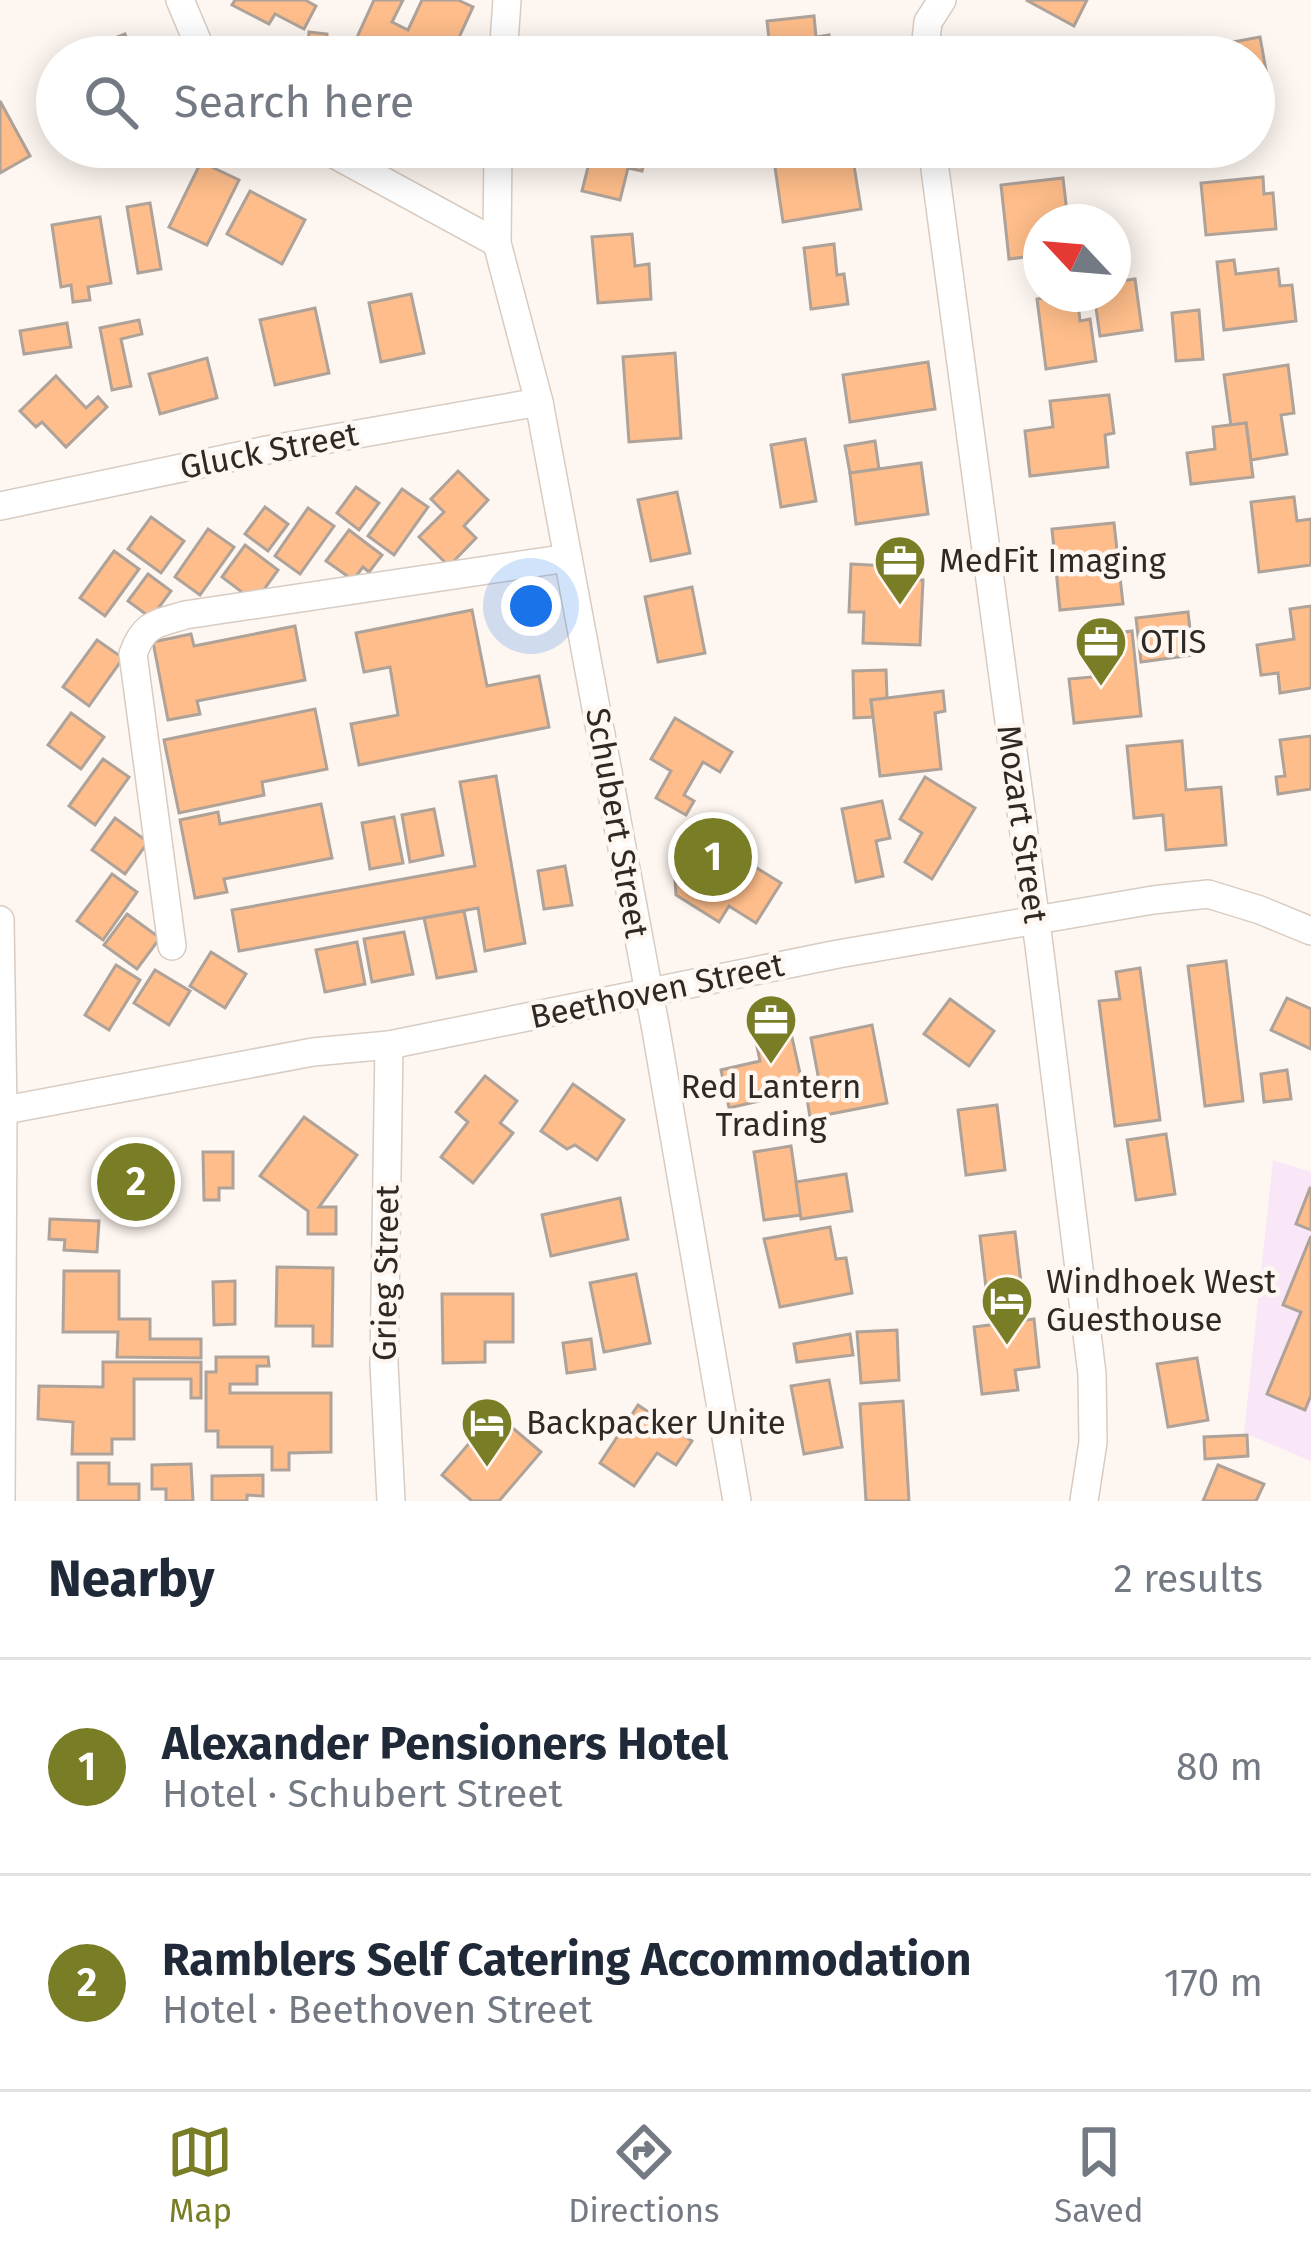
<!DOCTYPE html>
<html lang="en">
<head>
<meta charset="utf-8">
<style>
	:root { --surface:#fff; --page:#f6f6f7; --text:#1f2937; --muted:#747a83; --line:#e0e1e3; --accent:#787d26 }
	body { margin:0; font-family:"Fira Sans",sans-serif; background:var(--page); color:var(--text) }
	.compass { position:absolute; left:1023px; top:204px; width:108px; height:108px; border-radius:50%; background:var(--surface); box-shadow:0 6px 30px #0003; rotate:296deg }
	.you { position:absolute; left:531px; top:606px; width:42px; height:42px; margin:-30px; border:9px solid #fff; border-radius:50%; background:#1a73e8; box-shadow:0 0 0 18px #1a73e833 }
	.badge { display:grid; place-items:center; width:78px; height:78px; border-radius:50%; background:var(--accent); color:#fff; font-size:39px; font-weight:700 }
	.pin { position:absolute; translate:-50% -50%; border:6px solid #fff; box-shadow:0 3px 12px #0006 }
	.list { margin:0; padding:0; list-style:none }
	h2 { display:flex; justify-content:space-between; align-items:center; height:156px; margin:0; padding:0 48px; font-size:51px }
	h2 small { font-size:39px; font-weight:400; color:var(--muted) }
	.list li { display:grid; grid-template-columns:78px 1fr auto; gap:36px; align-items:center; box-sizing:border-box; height:216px; padding:0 48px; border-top:3px solid var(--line) }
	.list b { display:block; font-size:45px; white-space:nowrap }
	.list p { margin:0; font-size:39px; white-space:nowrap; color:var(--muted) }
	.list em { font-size:39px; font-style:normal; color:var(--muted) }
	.icon { flex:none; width:66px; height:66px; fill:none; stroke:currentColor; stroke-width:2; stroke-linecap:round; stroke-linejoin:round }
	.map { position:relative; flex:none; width:1311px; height:1501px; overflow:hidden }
	.search { position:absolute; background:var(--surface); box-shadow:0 6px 30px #0003; left:36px; right:36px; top:36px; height:132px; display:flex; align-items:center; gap:30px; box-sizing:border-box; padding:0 42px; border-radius:66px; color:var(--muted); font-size:45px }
	.sheet { height:588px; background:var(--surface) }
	nav { display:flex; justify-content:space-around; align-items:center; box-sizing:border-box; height:168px; border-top:3px solid var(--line); background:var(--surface); font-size:33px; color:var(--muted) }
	nav a { display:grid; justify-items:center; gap:6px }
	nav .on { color:var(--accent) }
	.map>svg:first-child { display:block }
	.commercial { fill:#f9e7f8 }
	.building { fill:#febd8a; stroke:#aea299; stroke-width:3 }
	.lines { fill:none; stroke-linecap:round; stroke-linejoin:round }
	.minor-casing { stroke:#d8ccc2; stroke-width:30 }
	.minor { stroke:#fff; stroke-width:27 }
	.labels { text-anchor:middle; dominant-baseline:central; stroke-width:9; stroke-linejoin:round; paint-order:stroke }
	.street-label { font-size:33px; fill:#2e2925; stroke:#fef6f0 }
	.poi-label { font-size:33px; fill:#2e2925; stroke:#fef6f0; text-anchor:start }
</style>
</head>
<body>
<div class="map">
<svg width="1311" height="1501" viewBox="0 0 1311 1501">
	<rect width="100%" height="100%" fill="#fef6f0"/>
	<polygon class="commercial" points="1273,1160 1311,1172 1311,1461 1244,1433"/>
	<g class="building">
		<polygon points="235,0 305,0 316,6 304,29 275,14 269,24 232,5"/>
		<polygon points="374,0 403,0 392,22 408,30 422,0 458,0 473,7 450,57 348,57"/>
		<polygon points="1026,0 1087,0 1074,26"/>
		<polygon points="814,16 816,37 829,35 832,57 771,57 767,21"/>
		<polygon points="309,32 327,34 326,57 307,57"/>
		<polygon points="125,34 134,57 86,57 84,50"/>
		<polygon points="1260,37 1271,98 1254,102 1254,57 1196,57 1195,49"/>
		<polygon points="0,101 30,156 0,173"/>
		<polygon points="593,147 648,147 642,171 628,168 620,200 582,191"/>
		<polygon points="772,147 851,147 861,209 783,222"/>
		<polygon points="987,147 1035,147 988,153"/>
		<polygon points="201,162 239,180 207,245 169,227"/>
		<polygon points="1263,177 1264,194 1273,193 1276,229 1206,235 1201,183"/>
		<polygon points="1063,178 1068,221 1041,222 1041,255 1009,259 1001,185"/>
		<polygon points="250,191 305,220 282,264 227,234"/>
		<polygon points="150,203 161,269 138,273 127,207"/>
		<polygon points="100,217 111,283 88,287 90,300 73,302 71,285 61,287 52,225"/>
		<polygon points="632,234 635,266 649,264 651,299 598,303 592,237"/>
		<polygon points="834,244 837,275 844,274 848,304 811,309 804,248"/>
		<polygon points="1234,260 1236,274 1278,269 1280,286 1292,285 1296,321 1224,330 1217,262"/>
		<polygon points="1135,279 1142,330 1100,336 1094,294 1113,294 1113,282"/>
		<polygon points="411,294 424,353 381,362 369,303"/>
		<polygon points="1077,294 1080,321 1090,319 1096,361 1046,369 1037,299"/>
		<polygon points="315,308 329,373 275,385 260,320"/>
		<polygon points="1199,310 1203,359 1176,361 1172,313"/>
		<polygon points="139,320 142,334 121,339 131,386 112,390 100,328"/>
		<polygon points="67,323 71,347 24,354 20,331"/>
		<polygon points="675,353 681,438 629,442 623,357"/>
		<polygon points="207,358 217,398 160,414 149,374"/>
		<polygon points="928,362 935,409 850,422 843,375"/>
		<polygon points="1288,365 1294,413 1281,415 1287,454 1251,460 1246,423 1231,426 1224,375"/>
		<polygon points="56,376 86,408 98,397 107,407 66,447 42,422 36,427 20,411"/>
		<polygon points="1109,395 1114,433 1105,435 1108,467 1030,476 1025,431 1053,427 1050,401"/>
		<polygon points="1246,423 1253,477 1191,484 1187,453 1215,449 1213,427"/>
		<polygon points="805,439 816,501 781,507 771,445"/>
		<polygon points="875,441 879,469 850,473 845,446"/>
		<polygon points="921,463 928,514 856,524 850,473"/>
		<polygon points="458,471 488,500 464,526 476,538 449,566 419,537 444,512 431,499"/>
		<polygon points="356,487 379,503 359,530 337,513"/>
		<polygon points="402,489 428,507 394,555 368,536"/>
		<polygon points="677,492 690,553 651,561 638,500"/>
		<polygon points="1294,497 1297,521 1311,519 1311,565 1259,572 1251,502"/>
		<polygon points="265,507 288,524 268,551 245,534"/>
		<polygon points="308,508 334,526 300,574 275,556"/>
		<polygon points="151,517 184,541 161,573 128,549"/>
		<polygon points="1114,523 1123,604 1060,610 1052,529"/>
		<polygon points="208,529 234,547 200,595 175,577"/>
		<polygon points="349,530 382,555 369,572 363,567 353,580 326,561"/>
		<polygon points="245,545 278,570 255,602 222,577"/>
		<polygon points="114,551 139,569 105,616 80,598"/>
		<polygon points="851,564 887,566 887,579 923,580 920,645 863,643 864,612 849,612"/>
		<polygon points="148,574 171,591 151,618 128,601"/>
		<polygon points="692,587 705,653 658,662 645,597"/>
		<polygon points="1311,606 1311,688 1280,693 1278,673 1261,675 1257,645 1294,639 1290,609"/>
		<polygon points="472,610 487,686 539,676 549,727 359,765 351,724 398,715 390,667 364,672 356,633"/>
		<polygon points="1188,612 1193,655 1141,662 1136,618"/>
		<polygon points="295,626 305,680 197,701 200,714 168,720 153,642 191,634 194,646"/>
		<polygon points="1132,631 1141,716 1074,723 1069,679 1092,677 1088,636"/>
		<polygon points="97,640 123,658 89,706 63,687"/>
		<polygon points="886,670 887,698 871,700 873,717 854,718 853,671"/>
		<polygon points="943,691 945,711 935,713 941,769 880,776 871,700"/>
		<polygon points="315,709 327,769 262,782 264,795 179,813 164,740"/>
		<polygon points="71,713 104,737 81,769 48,745"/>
		<polygon points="675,718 732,752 720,772 703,762 684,795 694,801 686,815 656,798 671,771 651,759"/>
		<polygon points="1311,736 1311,789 1278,794 1276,777 1285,776 1280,740"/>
		<polygon points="1182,741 1186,790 1221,787 1226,845 1166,850 1163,815 1134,818 1127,746"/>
		<polygon points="103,759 129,777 95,825 69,806"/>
		<polygon points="496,776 525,943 485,951 478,908 239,951 232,910 475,866 460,782"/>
		<polygon points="925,777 975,808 932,879 905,862 922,833 900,819"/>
		<polygon points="882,801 890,838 876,841 883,876 856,882 842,809"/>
		<polygon points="321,804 332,858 224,879 227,892 195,898 180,820 218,812 220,824"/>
		<polygon points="434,809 443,855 410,862 402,815"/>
		<polygon points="394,817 403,863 370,869 362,823"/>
		<polygon points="115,818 148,842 125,874 92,850"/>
		<polygon points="701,834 781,883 756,923 729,906 719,922 676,895 675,880"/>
		<polygon points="565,866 572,905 544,909 538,871"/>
		<polygon points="112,874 137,892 103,940 77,921"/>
		<polygon points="464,911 476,971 437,978 424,918"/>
		<polygon points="127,914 160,938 137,969 104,945"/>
		<polygon points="404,932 413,974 372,982 364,939"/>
		<polygon points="357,942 365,984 325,992 316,950"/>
		<polygon points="211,952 246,974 225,1008 190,986"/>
		<polygon points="1226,961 1243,1101 1205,1106 1188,966"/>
		<polygon points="116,965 140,980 109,1030 85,1015"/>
		<polygon points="1140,968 1160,1120 1115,1126 1099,1001 1120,999 1116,972"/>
		<polygon points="155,970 190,991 169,1025 134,1003"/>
		<polygon points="1287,998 1311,1009 1311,1049 1271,1030"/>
		<polygon points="950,999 994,1031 969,1066 924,1034"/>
		<polygon points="787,1015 804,1091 729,1108 721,1070 760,1061 752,1023"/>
		<polygon points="872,1025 887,1103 810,1118 807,1098 820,1086 811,1038"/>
		<polygon points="1287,1070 1291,1099 1264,1102 1261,1074"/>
		<polygon points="485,1076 517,1101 500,1123 513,1133 473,1183 441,1157 468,1122 456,1112"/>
		<polygon points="573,1084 624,1120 597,1160 575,1145 567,1149 541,1131"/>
		<polygon points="997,1105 1005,1170 966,1175 958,1110"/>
		<polygon points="304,1117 357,1155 319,1207 336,1207 336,1234 308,1234 308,1211 260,1176"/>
		<polygon points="1166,1134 1175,1194 1136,1200 1127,1140"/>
		<polygon points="791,1146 801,1215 764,1220 754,1152"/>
		<polygon points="158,1147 172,1201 112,1216 100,1164"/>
		<polygon points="203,1152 233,1152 233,1188 219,1188 219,1200 204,1200"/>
		<polygon points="846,1174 852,1211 801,1219 796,1182"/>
		<polygon points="1310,1188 1311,1188 1311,1230 1296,1224"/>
		<polygon points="620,1198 628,1239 551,1256 542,1215"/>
		<polygon points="50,1219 99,1221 97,1252 64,1250 65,1240 49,1239"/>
		<polygon points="830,1227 836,1259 846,1258 852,1293 780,1307 764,1239"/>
		<polygon points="1015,1232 1023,1300 988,1305 980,1236"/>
		<polygon points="1311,1236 1311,1395 1305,1410 1267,1394 1301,1312 1283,1305"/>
		<polygon points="277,1267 333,1268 332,1346 313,1346 313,1326 276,1326"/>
		<polygon points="64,1271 119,1271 119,1319 150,1319 150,1339 201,1339 201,1358 117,1357 118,1332 63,1332"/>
		<polygon points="636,1274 650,1343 604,1352 590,1283"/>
		<polygon points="235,1281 235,1324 214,1325 213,1282"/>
		<polygon points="442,1294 513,1294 513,1342 485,1342 485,1362 443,1363"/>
		<polygon points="1034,1319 1039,1367 1015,1370 1018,1390 982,1394 974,1327"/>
		<polygon points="897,1330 899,1380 861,1383 857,1332"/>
		<polygon points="850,1334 853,1355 797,1362 794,1344"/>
		<polygon points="591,1339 595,1369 567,1373 563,1343"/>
		<polygon points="216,1357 268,1357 269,1366 257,1366 257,1384 230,1384 230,1393 331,1393 331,1452 289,1453 289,1470 272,1470 272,1447 218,1447 218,1431 206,1431 206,1372 216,1372"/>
		<polygon points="1197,1358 1208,1420 1168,1427 1157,1364"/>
		<polygon points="103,1362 201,1362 201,1398 191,1398 191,1379 134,1379 134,1439 112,1439 112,1454 72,1454 73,1422 38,1419 39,1386 103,1387"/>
		<polygon points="829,1380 842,1447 804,1454 791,1386"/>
		<polygon points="903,1401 909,1501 866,1501 860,1404"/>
		<polygon points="638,1405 692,1441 676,1465 657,1453 634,1486 600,1463"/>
		<polygon points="495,1413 541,1452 499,1501 472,1501 442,1475"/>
		<polygon points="1247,1435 1248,1456 1205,1459 1204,1437"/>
		<polygon points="78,1463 109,1463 109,1484 139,1484 139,1501 78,1501"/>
		<polygon points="191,1464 193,1501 166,1501 166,1489 152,1489 152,1465"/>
		<polygon points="1218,1465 1264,1484 1256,1501 1203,1501"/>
		<polygon points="263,1475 263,1496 247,1495 247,1501 212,1501 212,1476"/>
	</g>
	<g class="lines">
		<g class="minor-casing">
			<g id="minor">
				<polyline points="180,0 204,57"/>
				<polyline points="503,57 507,0"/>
				<polyline points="924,57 928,22 942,0"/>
				<polyline points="321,147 497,243"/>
				<polyline points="498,147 497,243 539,402 656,1030 737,1501"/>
				<polyline points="932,147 1040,953 1092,1374 1093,1442 1084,1501"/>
				<polyline points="0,506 267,450 539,402"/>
				<polyline points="0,920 3,1111 1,1501"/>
				<path d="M 172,946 L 133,654 C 144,623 156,624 185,615 L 568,558"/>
				<polyline points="389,1045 384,1364 391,1501"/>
				<polyline points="0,1111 313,1052 389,1045 838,954 1153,900 1208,894 1260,910 1311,931"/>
			</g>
		</g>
		<use href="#minor" class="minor"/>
	</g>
	<defs>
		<g id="office-pin" transform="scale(2.7)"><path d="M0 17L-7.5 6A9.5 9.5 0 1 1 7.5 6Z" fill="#787d26" stroke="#fef6f0"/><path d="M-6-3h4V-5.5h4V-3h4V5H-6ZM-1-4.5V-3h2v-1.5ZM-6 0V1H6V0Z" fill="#fff"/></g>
		<g id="hotel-pin" transform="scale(2.7)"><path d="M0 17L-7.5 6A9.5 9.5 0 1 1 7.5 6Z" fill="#787d26" stroke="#fef6f0"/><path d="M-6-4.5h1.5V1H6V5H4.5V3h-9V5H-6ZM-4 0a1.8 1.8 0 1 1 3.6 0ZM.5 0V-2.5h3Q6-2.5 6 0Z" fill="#fff"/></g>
	</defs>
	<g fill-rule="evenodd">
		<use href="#office-pin" x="900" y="561"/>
		<use href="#office-pin" x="1101" y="642"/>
		<use href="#office-pin" x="771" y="1020"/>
		<use href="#hotel-pin" x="1007" y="1301"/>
		<use href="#hotel-pin" x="487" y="1423"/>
	</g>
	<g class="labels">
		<g class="street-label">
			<text transform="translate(269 451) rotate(-11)">Gluck Street</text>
			<text transform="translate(617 823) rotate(80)">Schubert Street</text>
			<text transform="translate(1022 824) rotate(82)">Mozart Street</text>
			<text transform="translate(657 991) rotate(-12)">Beethoven Street</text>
			<text transform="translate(386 1273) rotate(-89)">Grieg Street</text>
		</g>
		<g class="poi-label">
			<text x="939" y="561">MedFit Imaging</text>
			<text x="1140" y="642">OTIS</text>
			<text x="771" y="1087" text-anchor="middle">Red Lantern<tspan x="771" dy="38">Trading</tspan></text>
			<text x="1046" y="1282">Windhoek West<tspan x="1046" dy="38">Guesthouse</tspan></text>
			<text x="526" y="1423">Backpacker Unite</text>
		</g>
	</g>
</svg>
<svg class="compass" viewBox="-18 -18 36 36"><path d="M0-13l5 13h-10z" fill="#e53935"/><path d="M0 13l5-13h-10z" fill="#747a83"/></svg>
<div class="you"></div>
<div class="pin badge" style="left:713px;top:857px">1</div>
<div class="pin badge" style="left:136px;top:1182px">2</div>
<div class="search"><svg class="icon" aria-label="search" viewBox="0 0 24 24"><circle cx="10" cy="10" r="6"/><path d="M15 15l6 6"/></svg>Search here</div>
</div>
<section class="sheet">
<h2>Nearby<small>2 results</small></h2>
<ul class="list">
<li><span class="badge">1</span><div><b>Alexander Pensioners Hotel</b><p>Hotel · Schubert Street</p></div><em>80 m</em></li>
<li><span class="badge">2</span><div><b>Ramblers Self Catering Accommodation</b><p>Hotel · Beethoven Street</p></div><em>170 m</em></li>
</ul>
</section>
<nav>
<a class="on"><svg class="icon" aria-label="map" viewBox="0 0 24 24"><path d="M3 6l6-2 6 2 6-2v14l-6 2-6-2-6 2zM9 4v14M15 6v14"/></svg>Map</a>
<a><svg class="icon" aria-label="directions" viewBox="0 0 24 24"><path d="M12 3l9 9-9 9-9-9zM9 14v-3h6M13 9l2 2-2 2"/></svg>Directions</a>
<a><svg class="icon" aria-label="saved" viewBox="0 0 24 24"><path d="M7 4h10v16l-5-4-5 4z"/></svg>Saved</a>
</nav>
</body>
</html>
